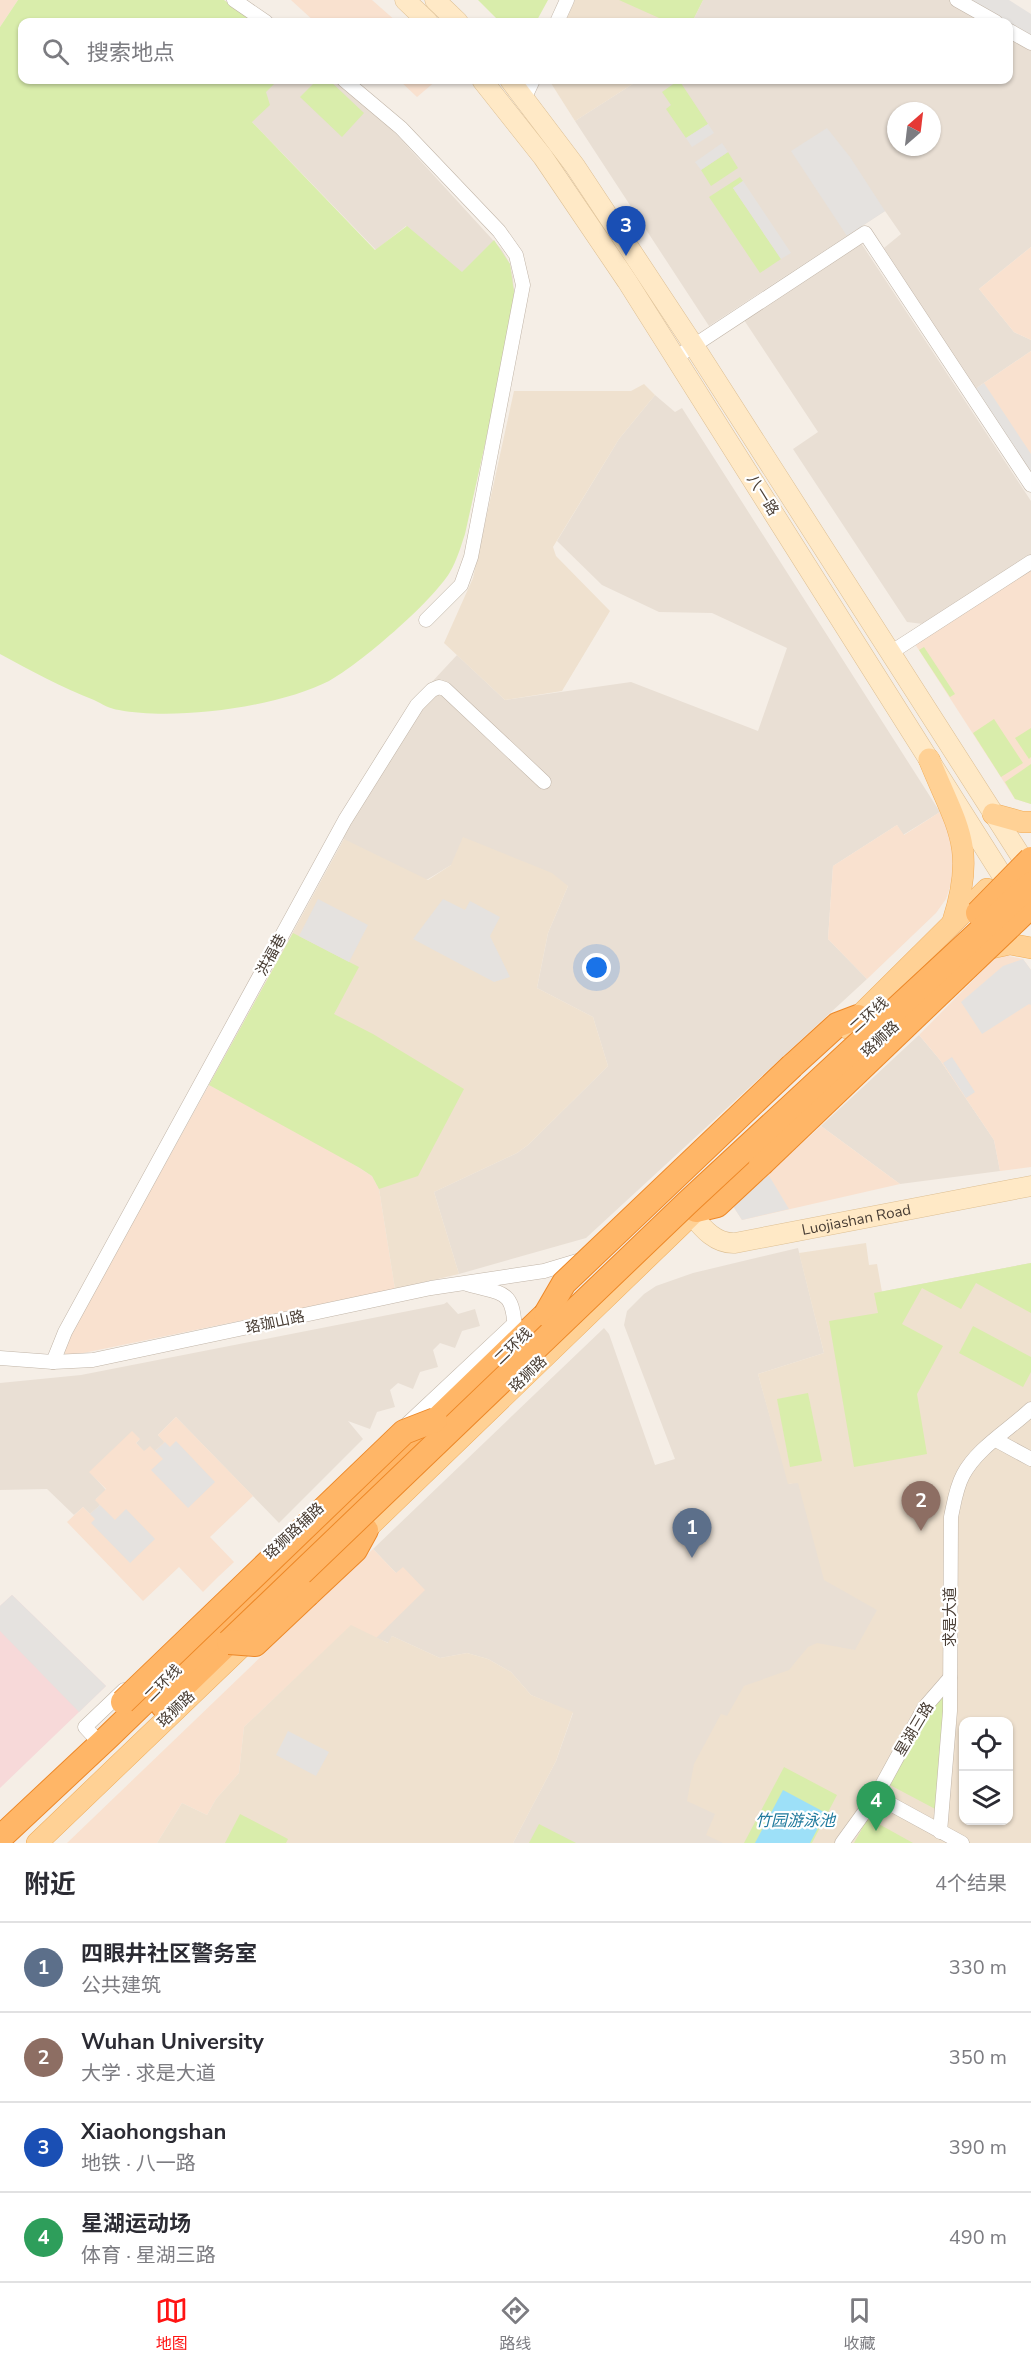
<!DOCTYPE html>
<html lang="zh">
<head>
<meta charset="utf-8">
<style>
	:root { --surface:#fff; --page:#f7f7f7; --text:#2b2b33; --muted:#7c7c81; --line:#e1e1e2; --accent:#ff1413 }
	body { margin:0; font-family:"Nunito Sans","Noto Sans SC",sans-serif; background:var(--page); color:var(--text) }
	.controls { position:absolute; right:18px; bottom:18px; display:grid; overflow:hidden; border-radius:12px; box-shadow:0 2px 4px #0004 }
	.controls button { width:54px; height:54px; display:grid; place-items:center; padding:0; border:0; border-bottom:2px solid var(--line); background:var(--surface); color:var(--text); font:30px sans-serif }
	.compass { position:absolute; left:887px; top:102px; width:54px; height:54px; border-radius:50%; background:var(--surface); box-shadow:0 2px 4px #0004; rotate:28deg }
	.you { position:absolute; left:597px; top:968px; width:21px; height:21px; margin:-15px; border:4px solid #fff; border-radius:50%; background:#1a73e8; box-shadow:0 0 0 9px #1a73e833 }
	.badge { display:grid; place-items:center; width:39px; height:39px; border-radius:50%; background:var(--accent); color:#fff; font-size:20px; font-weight:700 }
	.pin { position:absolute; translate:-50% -50px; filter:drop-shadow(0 2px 3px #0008) }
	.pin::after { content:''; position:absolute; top:32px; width:21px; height:18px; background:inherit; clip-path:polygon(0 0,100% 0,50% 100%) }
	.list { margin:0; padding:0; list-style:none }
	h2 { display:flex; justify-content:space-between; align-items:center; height:78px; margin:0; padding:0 24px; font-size:26px }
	h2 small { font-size:20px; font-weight:400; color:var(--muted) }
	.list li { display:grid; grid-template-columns:39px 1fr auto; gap:18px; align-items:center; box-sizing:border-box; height:90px; padding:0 24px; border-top:2px solid var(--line) }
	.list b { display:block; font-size:22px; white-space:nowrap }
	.list p { margin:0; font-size:20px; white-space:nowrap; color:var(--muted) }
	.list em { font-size:20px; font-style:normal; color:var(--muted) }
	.icon { flex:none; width:33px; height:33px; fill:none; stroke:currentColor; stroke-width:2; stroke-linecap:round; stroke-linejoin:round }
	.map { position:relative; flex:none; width:1031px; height:1843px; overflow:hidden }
	.search { position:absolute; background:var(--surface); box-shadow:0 2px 4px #0004; left:18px; right:18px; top:18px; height:66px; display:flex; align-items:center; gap:15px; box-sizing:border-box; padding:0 21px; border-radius:12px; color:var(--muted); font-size:22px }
	.sheet { height:438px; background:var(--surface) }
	nav { display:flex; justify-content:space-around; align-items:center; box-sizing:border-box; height:84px; border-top:2px solid var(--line); background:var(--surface); font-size:16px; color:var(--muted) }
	nav a { display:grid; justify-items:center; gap:3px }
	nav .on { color:var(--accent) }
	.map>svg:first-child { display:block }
	.residential { fill:#e9dfd4; fill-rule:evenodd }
	.commercial { fill:#f9e1cf }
	.education { fill:#efe1cf; fill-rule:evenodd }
	.medical { fill:#f7d9d9 }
	.green { fill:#d9edab }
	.parking { fill:#e5e2df }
	.water { fill:#9de0f8 }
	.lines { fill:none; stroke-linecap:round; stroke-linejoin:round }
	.street-casing { stroke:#c1b5a8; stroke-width:15 }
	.secondary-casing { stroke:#ddbf93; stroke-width:21 }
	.primary-casing { stroke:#f0ad5a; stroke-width:22 }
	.highway-casing { stroke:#ed8828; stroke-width:26 }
	.street { stroke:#fff; stroke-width:14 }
	.secondary { stroke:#ffe9c6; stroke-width:20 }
	.primary { stroke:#ffd195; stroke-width:21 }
	.highway { stroke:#ffb667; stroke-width:24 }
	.highway-bridge-casing { stroke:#ed8828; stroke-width:26; stroke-linecap:butt }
	.highway-bridge { stroke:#ffb667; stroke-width:24 }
	.labels { text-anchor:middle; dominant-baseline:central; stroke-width:4.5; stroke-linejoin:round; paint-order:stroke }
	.street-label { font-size:15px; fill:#493e35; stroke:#fff }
	.water-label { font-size:16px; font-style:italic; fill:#1f7a9d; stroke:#fff }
</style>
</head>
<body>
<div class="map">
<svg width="1031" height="1843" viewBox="0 0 1031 1843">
	<rect width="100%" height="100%" fill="#f5eee6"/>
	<g class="residential">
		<polygon points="703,0 950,0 989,22 692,22"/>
		<path d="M 1009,34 L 1031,47 L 1031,247 L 979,289 L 1014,332 L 1031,340 L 1031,351 L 975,389 L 884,248 L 901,234 L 885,211 L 709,326 L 575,121 L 639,80 L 1008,80 ZM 896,111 L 932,111 L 932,147 L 896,147 Z"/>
		<polygon points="251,80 335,80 386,123 502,250 510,264 513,277 514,292 509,336 406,226 376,250 252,122"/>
		<polygon points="861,243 1031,501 1031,555 923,624 907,622 793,449 818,432 744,320"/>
		<polygon points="655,395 675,412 682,408 940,812 903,835 897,825 833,866 828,939 867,979 586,1238 459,1274 434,1192 517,1153 528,1145 608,1066 593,1017 537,988 548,933 568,886 451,865 428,879 293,933 344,839 333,834 379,751 417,698 457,655 505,700 631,682 758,731 787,648 712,613 659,612 602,585 557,541 619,439"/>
		<polygon points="919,1035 940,1060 994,1140 1000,1171 900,1184 821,1126"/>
		<path d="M 798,1248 L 824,1353 L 758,1374 L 789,1484 L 797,1482 L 874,1293 L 1031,1263 L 1031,1843 L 513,1843 L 556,1761 L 573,1713 L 531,1695 L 511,1672 L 488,1659 L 467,1653 L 440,1658 L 392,1636 L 389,1643 L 376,1638 L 403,1568 L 397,1574 L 373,1549 L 604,1328 L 609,1334 L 655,1465 L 675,1459 L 624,1325 L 627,1311 L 644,1294 L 656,1286 L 693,1273 ZM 964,1722 L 1008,1722 L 1008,1820 L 964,1820 Z"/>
		<polygon points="447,1302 458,1314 475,1309 480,1326 462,1331 455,1348 440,1343 433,1350 438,1367 420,1372 413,1389 398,1383 390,1390 395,1407 377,1412 370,1429 348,1421 363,1439 279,1523 176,1417 158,1435 165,1442 155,1451 144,1452 136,1443 140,1439 90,1472 106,1490 96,1499 100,1505 90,1514 83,1507 74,1515 47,1489 0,1490 0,1383 81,1375 444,1304"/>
	</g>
	<g class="commercial">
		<polygon points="0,0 18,0 0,27"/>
		<polygon points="291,0 372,0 397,22 315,22"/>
		<polygon points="399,80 437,80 417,97"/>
		<polygon points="1031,247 1031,340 1014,332 979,289"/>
		<polygon points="1031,351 1031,474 975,389"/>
		<polygon points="1031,569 1031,804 1015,799 915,644"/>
		<polygon points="940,812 955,843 953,878 946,899 936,913 867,979 828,939 833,866 897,825 904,835"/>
		<polygon points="999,954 1023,959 1031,970 1031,1167 1000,1171 994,1140 940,1060 919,1035"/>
		<polygon points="209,1085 329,1149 372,1176 379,1189 395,1289 64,1357 67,1341"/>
		<polygon points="821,1126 900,1184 742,1220 733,1206"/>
		<polygon points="176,1417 253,1496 210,1537 234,1562 219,1576 203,1592 179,1567 143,1601 67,1522 83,1507 90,1514 100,1505 95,1500 106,1489 89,1472 132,1431 140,1439 136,1443 144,1451 150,1446 155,1451 164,1442 158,1435"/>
		<polygon points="373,1549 396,1573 403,1567 425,1590 376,1638 351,1626 244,1727 239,1773 216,1799 207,1815 182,1803 157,1843 67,1843"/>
	</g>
	<g class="education">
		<polygon points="575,0 703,0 692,22 565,22"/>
		<polygon points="549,80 639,80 575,121"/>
		<polygon points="644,384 655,395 619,439 553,547 556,556 610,611 562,691 505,700 444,643 473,578 514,391 631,391"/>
		<polygon points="463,837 552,873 568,886 548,933 537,988 593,1017 608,1066 528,1145 517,1153 434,1192 459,1274 395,1289 379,1189 372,1176 329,1149 209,1085 344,839 428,880 451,865"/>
		<path d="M 866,1243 L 869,1265 L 877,1264 L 882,1292 L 1031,1263 L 1031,1843 L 723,1843 L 706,1835 L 715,1814 L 687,1801 L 694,1764 L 721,1714 L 727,1716 L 744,1686 L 789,1670 L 808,1647 L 817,1643 L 855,1650 L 877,1610 L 824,1580 L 798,1483 L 788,1484 L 758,1374 L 824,1353 L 799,1253 ZM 964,1722 L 1008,1722 L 1008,1820 L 964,1820 Z"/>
		<polygon points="351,1625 388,1643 392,1636 440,1658 467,1653 488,1659 511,1672 531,1695 573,1712 556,1761 513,1843 157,1843 182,1803 207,1815 216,1799 239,1773 244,1727"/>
	</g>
	<polygon class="medical" points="12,1595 106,1686 0,1788 0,1606"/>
	<g class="green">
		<path d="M 18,0 L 224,0 L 256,22 L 22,22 L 22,80 L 278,80 L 266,92 L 270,105 L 252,122 L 375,250 L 407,226 L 462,272 L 494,240 L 510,264 L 514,292 L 509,336 L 465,534 C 461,546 457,560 450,572 C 432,602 360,664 329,681 C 278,707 175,721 119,710 C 110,709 102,704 94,700 C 61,687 31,671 0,654 L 0,27 Z"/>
		<polygon points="478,0 548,0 536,22 500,22"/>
		<polygon points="619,0 703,0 692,22 668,22"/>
		<polygon points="317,80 329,80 364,113 342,137 300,97"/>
		<polygon points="679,80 708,124 686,138 666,109 671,105 662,92"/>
		<polygon points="728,152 738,168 711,186 701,170"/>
		<polygon points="740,177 743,181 733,188 781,259 760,273 709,197"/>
		<polygon points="924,647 955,694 950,697 919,650"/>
		<polygon points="994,719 1023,763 1001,777 973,733"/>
		<polygon points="1031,728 1031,757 1029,759 1015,738"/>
		<polygon points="1031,764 1031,804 1015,799 1005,782"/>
		<polygon points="293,933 359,967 334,1014 373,1034 464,1089 418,1176 379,1189 372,1176 360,1168 209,1085"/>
		<polygon points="1031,1263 1031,1313 976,1283 961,1309 922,1288 902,1324 943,1346 917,1394 927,1454 854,1467 829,1321 878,1313 874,1293"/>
		<polygon points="973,1326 1031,1357 1031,1372 1023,1387 959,1353"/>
		<polygon points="808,1393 822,1461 790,1467 777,1399"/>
		<polygon points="947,1688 939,1811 888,1784 928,1711"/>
		<polygon points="784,1767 837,1795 812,1843 744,1843"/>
		<polygon points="240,1814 288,1839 286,1843 225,1843"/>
		<polygon points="868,1818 913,1843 854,1843"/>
		<polygon points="539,1824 576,1843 529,1843"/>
	</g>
	<g class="parking">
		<polygon points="963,0 1009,0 1031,14 1031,39 1009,26 1008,22 1002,22"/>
		<polygon points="708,124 714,133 692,147 686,138"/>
		<polygon points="827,128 850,157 885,211 847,236 791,151"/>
		<polygon points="722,143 728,152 701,170 695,162"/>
		<polygon points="743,181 791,253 781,259 733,188"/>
		<polygon points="984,383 1031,454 1031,474 975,389"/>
		<polygon points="318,899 368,925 349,962 299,936"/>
		<polygon points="443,899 465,910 470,901 500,917 490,936 510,977 494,982 413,939"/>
		<polygon points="1023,959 1031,970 1031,1005 1029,1004 982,1034 961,1002 1003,966"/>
		<polygon points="952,1057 975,1092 966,1098 943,1063"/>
		<polygon points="768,1174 789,1209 742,1220 733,1206"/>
		<polygon points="176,1441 215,1482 188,1508 151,1470 163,1459 155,1451 165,1442 170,1447"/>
		<polygon points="100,1505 115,1520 126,1509 155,1539 130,1563 91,1523 95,1519 90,1514"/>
		<polygon points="12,1595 106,1686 79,1712 0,1631 0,1606"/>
		<polygon points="288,1731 329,1752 316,1776 276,1755"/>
	</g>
	<polygon class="water" points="783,1790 826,1813 810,1843 755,1843"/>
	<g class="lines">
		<g class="street-casing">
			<g id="street">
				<polyline points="234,0 266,22"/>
				<polyline points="957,0 996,22"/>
				<polyline points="557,22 567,0"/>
				<polyline points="1008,30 1031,43"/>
				<polyline points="344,80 401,128 499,231 516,255 523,285 471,557 461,585 426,620"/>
				<polyline points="525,97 533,80"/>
				<polyline points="675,358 865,233 1031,485"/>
				<polyline points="890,653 1031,562"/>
				<path d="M 467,1284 C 505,1295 513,1289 515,1332"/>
				<polyline points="0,1358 53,1362 93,1360 431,1288 544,1271 584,1259"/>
				<polyline points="53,1362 65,1332 345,820 417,705 432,690 439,687 445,689 544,782"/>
				<polyline points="405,1426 515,1323"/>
				<polyline points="996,1440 1031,1459"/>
				<polyline points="97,1740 85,1727 124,1690"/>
				<polyline points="876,1796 962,1843"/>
				<path d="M 940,1832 L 950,1711 L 951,1517 C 954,1503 956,1488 963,1475 C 977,1448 1009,1430 1031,1409"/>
				<polyline points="842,1843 876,1796 924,1708 950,1678"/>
			</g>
		</g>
		<g class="secondary-casing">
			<g id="secondary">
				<polyline points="405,0 428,22"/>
				<polyline points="435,0 458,22"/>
				<polyline points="482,80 543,157 627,281 1015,896"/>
				<polyline points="510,80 575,166 694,346 1031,872"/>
				<path id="s1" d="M 692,1215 C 703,1229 716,1244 735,1243 L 1031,1186"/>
			</g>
		</g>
		<g class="primary-casing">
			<g id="primary">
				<path d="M 929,759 C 956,826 977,846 953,921"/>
				<polyline points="993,814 1022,822 1031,822"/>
				<polyline points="982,950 1010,944 1031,948"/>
				<polyline points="847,1028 987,889"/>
				<polyline points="354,1541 703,1204"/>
				<polyline points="37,1843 255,1634"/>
			</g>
		</g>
		<g class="highway-casing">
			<g id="highway">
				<polyline points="792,1066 837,1025 858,1017"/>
				<polyline points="696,1210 717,1205 761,1164"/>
				<polyline points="308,1594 355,1550 366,1530"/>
				<polyline points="163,1706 229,1642"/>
				<polyline points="0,1838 109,1736 546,1314"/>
			</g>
		</g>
		<use href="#street" class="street"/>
		<use href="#secondary" class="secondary"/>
		<use href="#primary" class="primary"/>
		<use href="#highway" class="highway"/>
		<g class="highway-bridge-casing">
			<g id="highway-bridge">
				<polyline points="978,913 1031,859"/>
				<polyline points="761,1164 1031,906"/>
				<polyline points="546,1314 564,1283 792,1066"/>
				<polyline points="229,1642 687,1203 1031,884"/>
				<polyline points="229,1642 255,1644 308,1594"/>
				<polyline points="123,1702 404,1432 435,1420"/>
			</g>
		</g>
		<use href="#highway-bridge" class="highway-bridge"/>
	</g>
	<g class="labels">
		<g class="street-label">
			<text transform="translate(763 495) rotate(58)">八一路</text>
			<text transform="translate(271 955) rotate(-61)">洪福巷</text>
			<text transform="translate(869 1015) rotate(-42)">二环线</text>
			<text transform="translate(880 1039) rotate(-43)">珞狮路</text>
			<text stroke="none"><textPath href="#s1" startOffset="177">Luojiashan Road</textPath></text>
			<text transform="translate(275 1322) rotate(-12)">珞珈山路</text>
			<text transform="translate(513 1346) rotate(-44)">二环线</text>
			<text transform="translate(528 1374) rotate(-44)">珞狮路</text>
			<text transform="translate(294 1531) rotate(-43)">珞狮路辅路</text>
			<text transform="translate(950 1617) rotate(-90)">求是大道</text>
			<text transform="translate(163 1683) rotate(-45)">二环线</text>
			<text transform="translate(176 1709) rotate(-44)">珞狮路</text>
			<text transform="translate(914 1729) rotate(-59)">星湖三路</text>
		</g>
		<g class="water-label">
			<text x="795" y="1821">竹园游泳池</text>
		</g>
	</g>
</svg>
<div class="controls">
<button><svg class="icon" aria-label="locate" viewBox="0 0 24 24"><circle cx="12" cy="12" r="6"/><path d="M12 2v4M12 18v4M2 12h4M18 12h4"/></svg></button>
<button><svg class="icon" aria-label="layers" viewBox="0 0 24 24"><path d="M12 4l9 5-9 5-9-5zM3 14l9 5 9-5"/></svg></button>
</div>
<svg class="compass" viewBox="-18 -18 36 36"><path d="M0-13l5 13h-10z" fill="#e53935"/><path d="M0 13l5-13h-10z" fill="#7c7c81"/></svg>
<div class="you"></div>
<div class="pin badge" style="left:692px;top:1558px;background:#5c6f8a">1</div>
<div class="pin badge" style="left:921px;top:1531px;background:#8d6e63">2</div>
<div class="pin badge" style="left:626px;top:256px;background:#1a4fb4">3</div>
<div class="pin badge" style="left:876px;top:1831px;background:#2e9e5b">4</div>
<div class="search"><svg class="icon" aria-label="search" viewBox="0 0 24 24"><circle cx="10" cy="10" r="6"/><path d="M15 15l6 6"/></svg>搜索地点</div>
</div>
<section class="sheet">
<h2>附近<small>4个结果</small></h2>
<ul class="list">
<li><span class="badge" style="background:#5c6f8a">1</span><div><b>四眼井社区警务室</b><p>公共建筑</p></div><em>330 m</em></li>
<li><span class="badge" style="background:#8d6e63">2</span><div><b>Wuhan University</b><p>大学 · 求是大道</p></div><em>350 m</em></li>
<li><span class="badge" style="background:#1a4fb4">3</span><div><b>Xiaohongshan</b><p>地铁 · 八一路</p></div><em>390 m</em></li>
<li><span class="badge" style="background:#2e9e5b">4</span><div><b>星湖运动场</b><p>体育 · 星湖三路</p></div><em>490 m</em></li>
</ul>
</section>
<nav>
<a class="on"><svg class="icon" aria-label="map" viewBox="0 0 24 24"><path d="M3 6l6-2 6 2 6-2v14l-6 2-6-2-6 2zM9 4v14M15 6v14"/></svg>地图</a>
<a><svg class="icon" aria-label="directions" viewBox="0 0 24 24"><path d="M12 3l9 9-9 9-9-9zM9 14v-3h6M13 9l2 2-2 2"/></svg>路线</a>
<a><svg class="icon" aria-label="saved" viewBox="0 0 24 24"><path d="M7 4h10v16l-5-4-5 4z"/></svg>收藏</a>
</nav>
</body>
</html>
